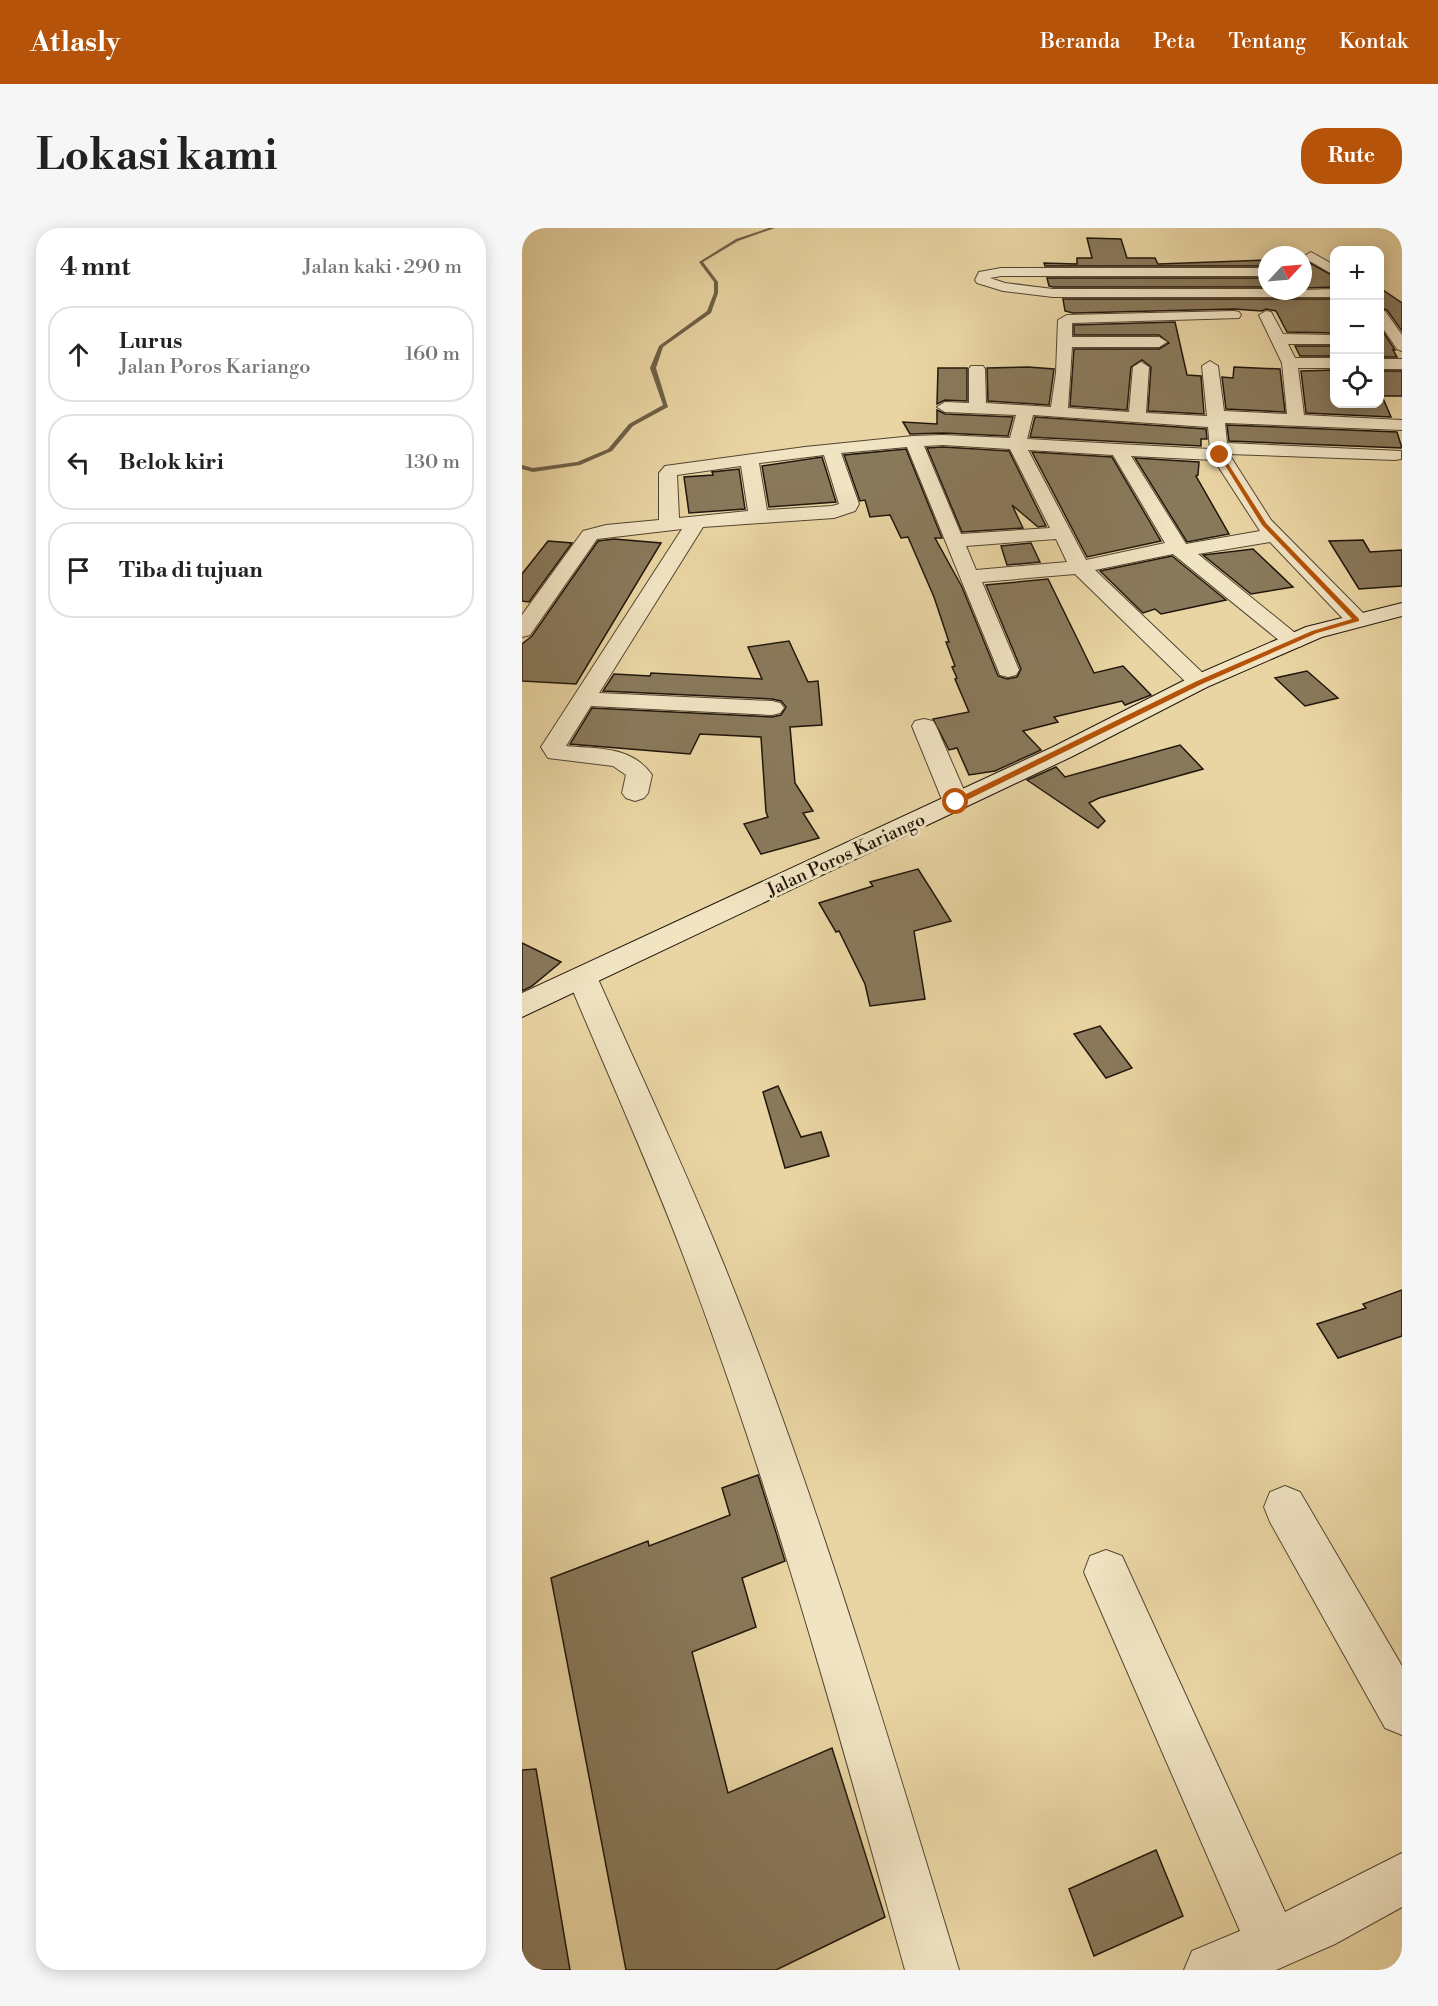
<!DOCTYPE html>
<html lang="id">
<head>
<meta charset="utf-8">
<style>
	:root { --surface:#fff; --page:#f6f6f6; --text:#222; --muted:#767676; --line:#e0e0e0; --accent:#b45309 }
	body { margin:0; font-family:"Libre Bodoni",serif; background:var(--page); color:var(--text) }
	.controls { position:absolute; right:18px; top:18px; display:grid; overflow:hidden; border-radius:12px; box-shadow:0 3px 15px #0003 }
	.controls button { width:54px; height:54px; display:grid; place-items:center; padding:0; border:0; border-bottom:2px solid var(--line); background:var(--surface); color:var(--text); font:30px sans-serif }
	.compass { position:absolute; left:736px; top:18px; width:54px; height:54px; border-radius:50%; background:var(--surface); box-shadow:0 3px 15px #0003; rotate:64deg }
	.stop { position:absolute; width:18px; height:18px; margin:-14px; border:4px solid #b45309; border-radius:50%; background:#fff }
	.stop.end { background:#b45309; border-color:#fff; box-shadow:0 2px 6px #0008 }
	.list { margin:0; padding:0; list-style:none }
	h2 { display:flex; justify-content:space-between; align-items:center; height:78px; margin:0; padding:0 24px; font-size:26px }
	h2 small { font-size:20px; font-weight:400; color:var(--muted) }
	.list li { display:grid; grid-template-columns:39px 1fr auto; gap:18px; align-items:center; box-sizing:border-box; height:96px; margin:0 12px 12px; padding:0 12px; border:2px solid var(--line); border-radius:24px }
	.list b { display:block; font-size:22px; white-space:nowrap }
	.list p { margin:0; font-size:20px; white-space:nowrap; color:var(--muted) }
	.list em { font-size:20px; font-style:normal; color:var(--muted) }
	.icon { flex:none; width:33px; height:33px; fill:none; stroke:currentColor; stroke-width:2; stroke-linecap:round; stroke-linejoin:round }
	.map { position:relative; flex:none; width:880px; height:1742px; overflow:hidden; border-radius:24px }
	header { display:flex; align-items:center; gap:36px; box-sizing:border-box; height:84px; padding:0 30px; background:var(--accent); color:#fff }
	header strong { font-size:28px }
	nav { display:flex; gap:33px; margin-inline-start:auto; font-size:21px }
	.intro { display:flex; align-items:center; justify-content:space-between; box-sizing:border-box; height:144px; padding:0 36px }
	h1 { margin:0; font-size:42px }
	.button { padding:15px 27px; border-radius:24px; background:var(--accent); color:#fff; font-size:21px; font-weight:700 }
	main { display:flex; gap:36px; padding:0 36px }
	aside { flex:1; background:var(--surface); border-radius:24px; box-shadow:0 3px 15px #0003 }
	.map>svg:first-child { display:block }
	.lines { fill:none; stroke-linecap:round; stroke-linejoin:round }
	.stream { fill:#706248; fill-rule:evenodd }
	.building { fill:#89795b; stroke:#20160c; stroke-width:1.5 }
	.minor-casing { stroke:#524632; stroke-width:2 }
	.secondary-casing { stroke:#20160c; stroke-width:2 }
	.minor { fill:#f1e4c3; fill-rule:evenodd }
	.secondary { fill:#f1e4c3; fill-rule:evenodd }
	.route { fill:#b45309 }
	.labels { text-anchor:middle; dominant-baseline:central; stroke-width:6; stroke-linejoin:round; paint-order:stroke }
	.far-street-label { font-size:18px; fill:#20160c; stroke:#f1e4c3 }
</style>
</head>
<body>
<header>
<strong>Atlasly</strong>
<nav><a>Beranda</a><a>Peta</a><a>Tentang</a><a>Kontak</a></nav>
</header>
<div class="intro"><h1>Lokasi kami</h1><a class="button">Rute</a></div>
<main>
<aside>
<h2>4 mnt<small>Jalan kaki · 290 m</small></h2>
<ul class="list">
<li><svg class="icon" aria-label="ahead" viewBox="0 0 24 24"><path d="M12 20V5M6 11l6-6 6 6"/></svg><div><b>Lurus</b><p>Jalan Poros Kariango</p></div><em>160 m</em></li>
<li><svg class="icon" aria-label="left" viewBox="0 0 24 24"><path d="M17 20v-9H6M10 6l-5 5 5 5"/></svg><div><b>Belok kiri</b></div><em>130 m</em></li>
<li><svg class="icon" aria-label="arrive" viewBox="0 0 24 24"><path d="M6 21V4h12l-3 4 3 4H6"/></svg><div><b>Tiba di tujuan</b></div></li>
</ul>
</aside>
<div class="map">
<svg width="880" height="1742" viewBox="0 0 880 1742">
	<rect width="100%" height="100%" fill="#e9d5a3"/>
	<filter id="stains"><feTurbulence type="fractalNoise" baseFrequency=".00333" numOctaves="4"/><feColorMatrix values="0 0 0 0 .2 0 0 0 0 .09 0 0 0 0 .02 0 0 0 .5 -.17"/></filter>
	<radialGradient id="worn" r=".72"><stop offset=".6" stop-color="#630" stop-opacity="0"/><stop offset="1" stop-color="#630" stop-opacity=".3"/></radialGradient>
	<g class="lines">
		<polygon class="stream" points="247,0 253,0 216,13 181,34 196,54 196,65 189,85 141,119 134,140 146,179 111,198 90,223 58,237 11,244 0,241 0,237 11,240 55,234 86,221 107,196 141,177 128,140 137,118 185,83 192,65 192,54 177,34 214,11"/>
	</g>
	<g class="building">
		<polygon points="565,10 599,11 605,30 633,30 636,36 745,32 745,38 523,38 522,35 555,36 555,30 570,30"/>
		<polygon points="781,31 813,49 813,59 781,60"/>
		<polygon points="525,50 745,50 745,59 531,59 527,58"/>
		<polygon points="858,60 880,75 880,103 865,82 858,80"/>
		<polygon points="541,71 813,71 813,105 765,104 754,83 744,81 740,83 712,81 551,85 543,83"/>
		<polygon points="653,94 665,147 679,148 682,186 626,183 629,139 620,132 609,139 605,182 548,178 552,121 637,121 647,115 637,107 552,107 552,97"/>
		<polygon points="858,99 873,122 871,122 875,129 858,129"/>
		<polygon points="773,118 813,118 813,128 778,128"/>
		<polygon points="506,139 532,141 527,177 466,173 465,140"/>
		<polygon points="712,139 758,141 763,184 704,181 700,149 711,150"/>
		<polygon points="416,140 445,140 445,173 423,172 415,176"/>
		<polygon points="813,142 813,176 858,176 858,143 880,143 880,168 860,168 869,189 784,185 779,143"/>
		<polygon points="415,182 423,186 491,189 486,208 421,205 388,206 381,194 415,196"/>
		<polygon points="513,189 684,201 685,211 679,211 679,218 508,209"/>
		<polygon points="705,197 875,204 880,220 707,213"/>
		<polygon points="421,219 487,223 524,298 516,299 490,277 501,300 440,304 405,220"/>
		<polygon points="384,221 420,310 413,310 440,359 476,448 485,451 495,449 499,441 464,357 526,351 572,445 601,438 629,467 603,477 600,473 532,489 536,494 501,503 519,522 473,543 447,547 435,520 427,522 411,491 447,484 433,451 435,450 430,439 433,438 424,414 427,414 412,369 386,309 379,310 368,287 348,289 343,272 338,273 322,227"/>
		<polygon points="510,224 590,229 639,313 565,329"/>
		<polygon points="300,229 314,274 247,279 240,238"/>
		<polygon points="613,230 677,234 676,247 674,248 707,306 665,314"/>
		<polygon points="217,241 223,281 167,285 162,249 191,247 190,244"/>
		<polygon points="92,311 139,315 54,456 0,453 0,416 10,408 76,313"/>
		<polygon points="841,312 848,324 880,322 880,358 837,361 807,313"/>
		<polygon points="26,313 50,315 7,374 0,373 0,346"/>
		<polygon points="509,315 518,334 485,337 479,318"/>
		<polygon points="731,321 771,359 729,366 681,327"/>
		<polygon points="650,328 704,372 639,386 633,381 621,385 578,343"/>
		<polygon points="267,413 286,454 296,453 300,497 268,499 273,555 291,583 281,585 297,610 239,626 222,596 246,589 244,584 239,509 178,506 168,526 48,516 70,480 250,489 259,487 264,479 259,473 250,471 81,463 92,446 128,448 129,445 240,451 226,419"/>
		<polygon points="785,443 816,470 783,478 753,450"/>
		<polygon points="658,517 681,541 577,570 567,575 583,593 576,600 505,552 534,539 543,549"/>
		<polygon points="396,641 429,693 392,703 403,771 348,778 343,756 317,703 314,704 297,675 351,658 348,654"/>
		<polygon points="0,715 39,734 10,758 0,763"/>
		<polygon points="578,798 610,840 584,850 552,806"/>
		<polygon points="256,858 279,909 299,904 307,928 263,940 241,864"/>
		<polygon points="880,1062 880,1108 816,1130 795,1096 844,1080 841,1076"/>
		<polygon points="236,1247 263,1333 220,1350 234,1399 170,1424 206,1565 310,1520 363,1689 254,1742 104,1742 29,1350 126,1313 127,1318 208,1287 200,1260"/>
		<polygon points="14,1541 48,1742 0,1742 0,1542"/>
		<polygon points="634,1622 661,1688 572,1728 547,1661"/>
	</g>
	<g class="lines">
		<g class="minor-casing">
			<g id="minor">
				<polygon points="789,24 812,37 812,47 784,31 782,28"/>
				<polygon points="479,40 745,40 745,48 479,48 468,50 483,55 531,61 745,61 745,63 812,61 812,69 531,69 481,63 455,55 453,52 457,44"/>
				<polygon points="858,82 863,83 880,107 880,123 875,121 858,96"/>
				<path d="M 712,83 L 717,84 L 719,87 L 717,90 L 550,95 L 550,109 L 637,109 L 645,114 L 637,119 L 550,119 L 546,180 L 607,184 L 611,139 L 619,134 L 627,139 L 624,185 L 685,188 L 680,138 L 688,133 L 696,138 L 702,183 L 765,186 L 760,135 L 737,87 L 744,83 L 749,84 L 761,106 L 812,107 L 812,116 L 766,116 L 773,130 L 812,130 L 812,140 L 776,140 L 782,187 L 880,192 L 880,202 L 703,195 L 705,215 L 879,223 L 879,231 L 873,232 L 707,226 L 749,292 L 843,387 L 846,392 L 843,397 L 835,399 L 827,397 L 748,314 L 676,326 L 783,413 L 780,418 L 772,420 L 764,418 L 651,326 L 573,342 L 685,449 L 689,454 L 685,459 L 677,461 L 669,459 L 553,346 L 460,354 L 497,442 L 494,447 L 486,449 L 478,447 L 385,219 L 319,225 L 337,276 L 333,283 L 312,290 L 181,299 L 77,465 L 250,473 L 258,475 L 262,480 L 258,485 L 250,487 L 69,478 L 44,518 C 76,521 110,518 130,547 L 126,565 L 122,570 L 113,573 L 104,570 L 100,565 L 104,547 L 91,538 L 26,530 L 19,519 L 160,301 L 75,311 L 8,407 L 0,409 L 0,387 L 61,303 L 84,297 L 137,292 L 137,245 L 143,238 L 283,219 L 391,208 L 421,207 L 488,210 L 494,187 L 423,184 L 415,179 L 423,174 L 447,175 L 447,141 L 449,138 L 461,138 L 463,141 L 464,175 L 529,179 L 534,145 L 536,92 L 545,87 ZM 511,187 L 686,199 L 688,221 L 505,211 ZM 421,217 L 488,221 L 528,300 L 439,306 L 402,218 ZM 506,222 L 591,227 L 643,315 L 564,332 ZM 302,227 L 317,276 L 310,278 L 245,282 L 237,235 ZM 609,228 L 692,232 L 738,303 L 664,316 ZM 219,238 L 226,283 L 157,290 L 155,247 ZM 534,311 L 545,334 L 454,342 L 444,318 Z"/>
				<rect x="858" y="131" width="22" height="10"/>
				<polygon points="402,491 411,493 414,498 447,574 443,580 434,582 425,580 421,574 390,498 393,493"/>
				<path d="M 61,741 L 72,744 L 76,751 C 120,850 166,947 206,1047 C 297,1274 366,1509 437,1742 L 383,1742 C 318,1509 254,1275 169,1048 C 132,947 87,850 46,751 L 50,744 Z"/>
				<polygon points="763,1258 778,1264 880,1438 880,1507 863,1500 748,1294 742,1279 748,1264"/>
				<polygon points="584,1322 600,1328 763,1684 880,1625 880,1679 813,1716 754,1742 662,1742 670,1723 718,1703 562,1344 568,1328"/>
			</g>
		</g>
		<g class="secondary-casing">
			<polygon id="secondary" points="880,375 880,388 800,409 685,459 549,529 0,789 0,765 531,519 669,449 784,399"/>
		</g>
		<use href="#minor" class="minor"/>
		<use href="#secondary" class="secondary"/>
	</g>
	<polygon class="route" points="696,226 700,226 744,295 837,391 837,393 795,405 680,456 437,576 432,576 432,572 675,453 790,403 830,391 740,297"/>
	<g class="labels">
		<g class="far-street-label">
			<text transform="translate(324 627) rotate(-25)">Jalan Poros Kariango</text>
		</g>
	</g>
	<rect width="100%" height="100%" filter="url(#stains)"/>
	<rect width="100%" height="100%" fill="url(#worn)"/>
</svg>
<div class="controls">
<button>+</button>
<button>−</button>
<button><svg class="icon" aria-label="locate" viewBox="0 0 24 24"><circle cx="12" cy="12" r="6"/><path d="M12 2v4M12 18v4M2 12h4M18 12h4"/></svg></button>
</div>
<svg class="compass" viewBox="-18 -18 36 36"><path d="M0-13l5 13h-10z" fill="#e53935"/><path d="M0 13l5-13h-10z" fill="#767676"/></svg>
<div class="stop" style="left:434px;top:574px"></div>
<div class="stop end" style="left:698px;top:227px"></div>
</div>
</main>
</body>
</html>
